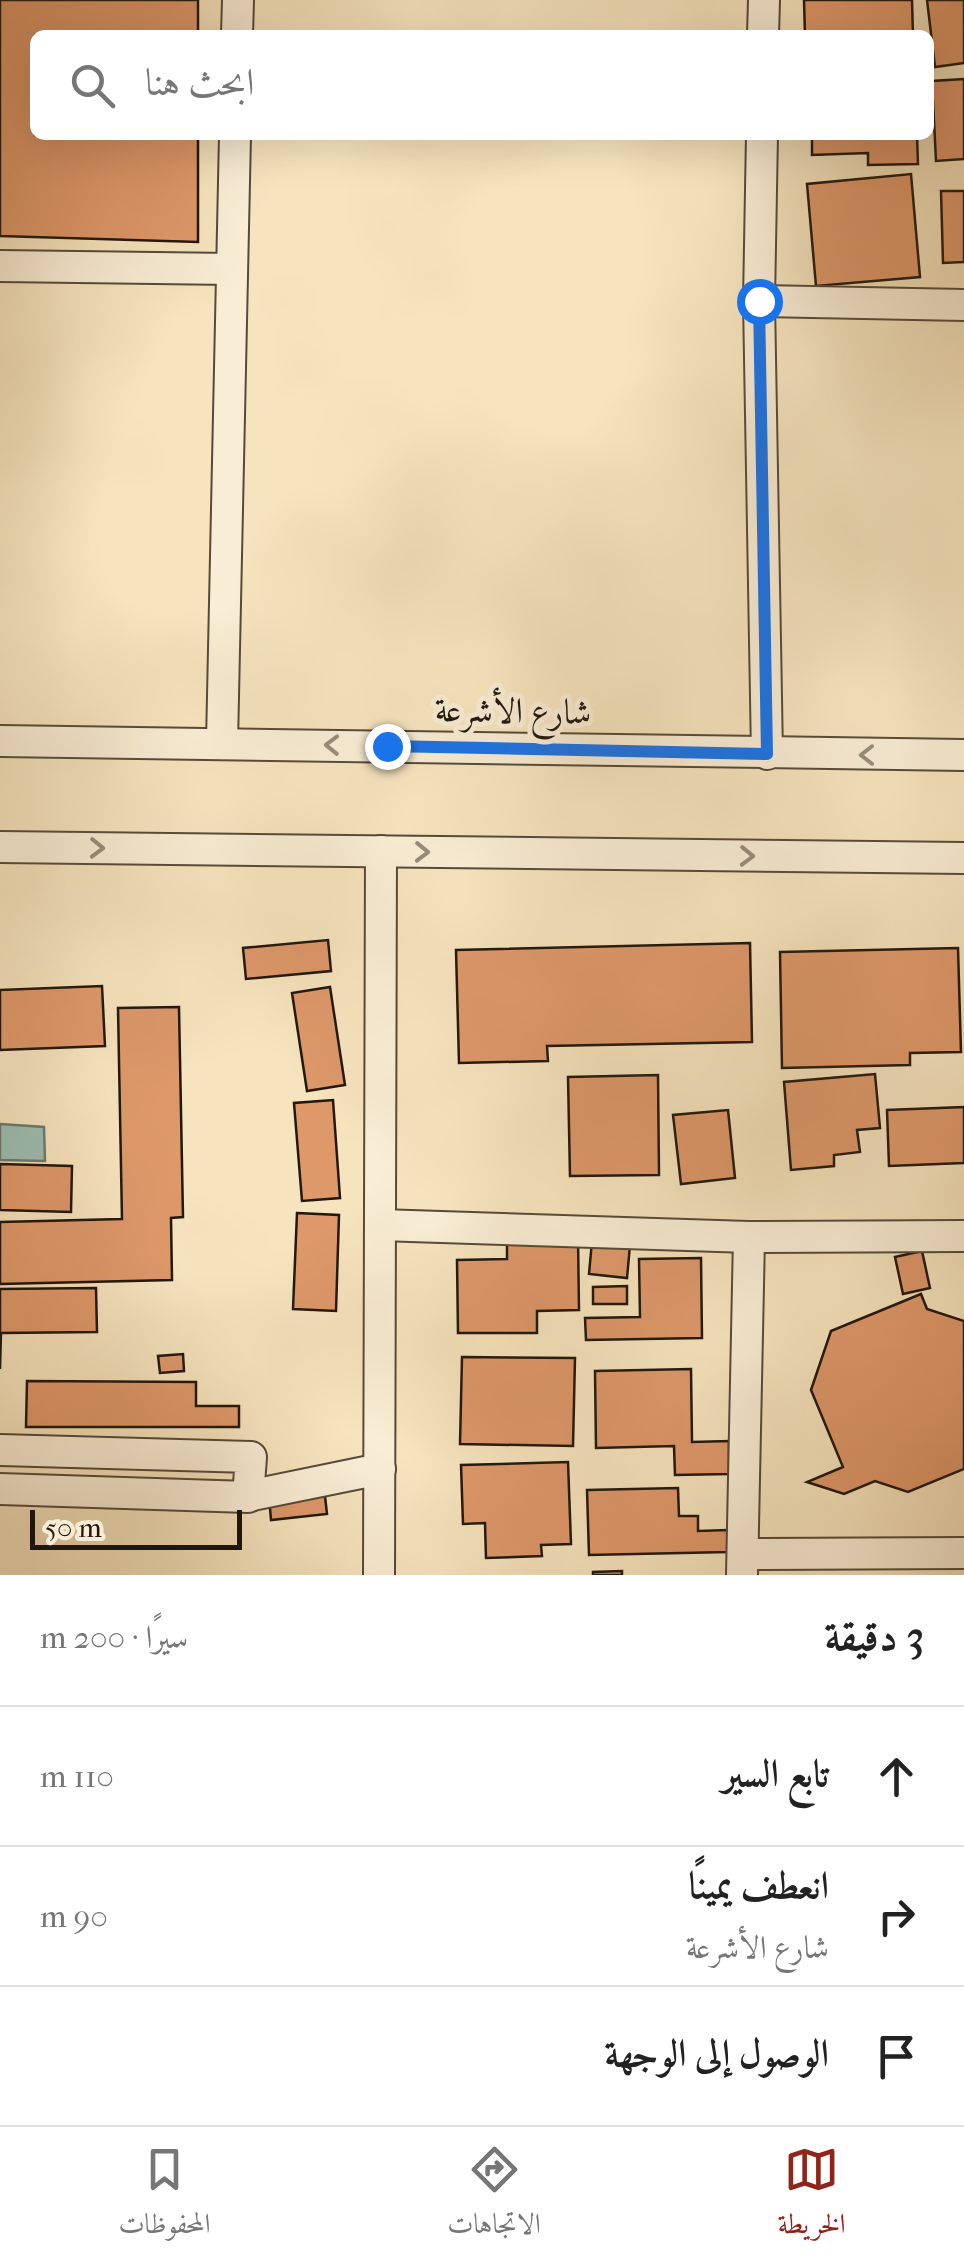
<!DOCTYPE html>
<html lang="ar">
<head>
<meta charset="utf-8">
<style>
	:root { --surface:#fff; --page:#f6f6f6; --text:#222; --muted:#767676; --line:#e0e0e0; --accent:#8f2418 }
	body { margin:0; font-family:"IM FELL French Canon",Amiri,serif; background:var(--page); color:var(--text); direction:rtl }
	.scale { position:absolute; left:30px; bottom:25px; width:212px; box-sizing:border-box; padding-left:10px; border:5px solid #21170d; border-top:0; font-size:28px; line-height:35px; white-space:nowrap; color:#21170d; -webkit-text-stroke:8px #f9edd5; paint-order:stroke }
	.stop { position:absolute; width:30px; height:30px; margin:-22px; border:8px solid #1a73e8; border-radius:50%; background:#fff }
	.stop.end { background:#1a73e8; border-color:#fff; box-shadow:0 2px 10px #0008 }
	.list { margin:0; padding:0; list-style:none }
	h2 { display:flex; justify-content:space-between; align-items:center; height:130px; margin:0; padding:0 40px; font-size:42px }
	h2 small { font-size:32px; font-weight:400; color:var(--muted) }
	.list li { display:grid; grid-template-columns:65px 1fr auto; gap:30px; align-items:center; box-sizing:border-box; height:140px; padding:0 40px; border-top:2px solid var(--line) }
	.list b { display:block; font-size:38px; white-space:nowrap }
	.list p { margin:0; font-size:32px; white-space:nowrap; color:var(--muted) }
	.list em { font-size:32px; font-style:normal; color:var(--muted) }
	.icon { flex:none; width:55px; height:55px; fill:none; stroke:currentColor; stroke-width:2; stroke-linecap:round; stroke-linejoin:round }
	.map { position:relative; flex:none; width:964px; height:1575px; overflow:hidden; direction:ltr }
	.search { position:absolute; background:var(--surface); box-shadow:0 10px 40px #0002; left:30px; right:30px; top:30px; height:110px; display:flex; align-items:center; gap:25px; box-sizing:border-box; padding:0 35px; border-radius:15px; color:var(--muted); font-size:38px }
	.sheet { height:550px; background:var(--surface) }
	nav { display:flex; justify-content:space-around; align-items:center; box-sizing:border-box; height:140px; border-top:2px solid var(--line); background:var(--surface); font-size:28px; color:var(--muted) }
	nav a { display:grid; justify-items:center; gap:5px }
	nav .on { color:var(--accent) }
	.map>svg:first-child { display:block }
	.water { fill:#9dbeb4; stroke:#6b7b71; stroke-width:2.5 }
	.building { fill:#de986a; stroke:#21170d; stroke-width:2.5 }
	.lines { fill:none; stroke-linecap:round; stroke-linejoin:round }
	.minor-casing { stroke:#564a39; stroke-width:34 }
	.minor { stroke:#f9edd5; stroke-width:30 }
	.oneway { stroke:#988d7b }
	.route { stroke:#1a73e8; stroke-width:12 }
	.labels { text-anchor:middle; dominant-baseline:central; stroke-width:10; stroke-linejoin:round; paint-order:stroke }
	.street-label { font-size:35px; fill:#21170d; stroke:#f9edd5 }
</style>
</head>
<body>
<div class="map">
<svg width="964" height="1575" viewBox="0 0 964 1575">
	<rect width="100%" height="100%" fill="#f6e4be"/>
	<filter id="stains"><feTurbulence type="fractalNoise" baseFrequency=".002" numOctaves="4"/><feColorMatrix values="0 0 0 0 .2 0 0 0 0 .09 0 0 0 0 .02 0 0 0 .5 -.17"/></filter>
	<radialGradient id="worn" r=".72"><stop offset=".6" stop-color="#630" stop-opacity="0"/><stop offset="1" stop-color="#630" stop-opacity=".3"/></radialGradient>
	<polygon class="water" points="0,1124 44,1127 45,1161 0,1160"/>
	<g class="building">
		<polygon points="0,0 198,0 198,35 35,35 35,135 198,135 198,242 0,236"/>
		<polygon points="804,0 912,0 913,35 805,35"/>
		<polygon points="927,0 964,0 964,63 935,67"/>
		<polygon points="964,79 964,159 936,161 932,81"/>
		<polygon points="812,135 917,135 918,164 868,165 868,153 812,155"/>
		<polygon points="911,174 920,277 816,286 807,184"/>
		<polygon points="941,191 964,191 964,262 943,263"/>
		<polygon points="328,940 331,971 246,979 243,948"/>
		<polygon points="750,943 752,1042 547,1046 548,1061 459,1063 456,950"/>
		<polygon points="958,948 961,1052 910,1053 910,1065 782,1068 780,952"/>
		<polygon points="102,986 105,1046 0,1050 0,990"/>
		<polygon points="330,987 345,1085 307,1091 292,993"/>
		<polygon points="179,1007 183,1217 171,1218 172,1280 0,1284 0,1222 122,1219 118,1008"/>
		<polygon points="875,1074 880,1128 857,1130 860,1152 834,1155 834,1166 791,1170 784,1082"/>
		<polygon points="658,1075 659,1175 570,1176 568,1077"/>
		<polygon points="333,1100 340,1198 302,1201 294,1103"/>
		<polygon points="964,1107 964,1163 889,1166 887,1110"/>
		<polygon points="728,1110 735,1178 681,1184 673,1115"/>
		<polygon points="0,1164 72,1166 71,1212 0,1210"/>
		<polygon points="297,1213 339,1215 336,1311 293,1309"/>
		<polygon points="578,1238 579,1310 537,1311 537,1333 458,1333 457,1260 507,1259 507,1239"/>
		<polygon points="592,1241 630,1245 627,1278 589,1274"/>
		<polygon points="922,1251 930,1288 903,1294 895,1257"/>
		<polygon points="701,1258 702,1338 586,1340 585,1318 640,1317 639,1259"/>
		<polygon points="627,1286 627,1304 593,1304 593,1287"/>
		<polygon points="96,1288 97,1332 1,1333 0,1369 0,1289"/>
		<polygon points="921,1294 927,1309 964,1321 964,1469 908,1492 875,1481 844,1494 807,1482 843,1467 811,1390 831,1331"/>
		<polygon points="183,1354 184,1371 160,1373 158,1356"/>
		<polygon points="462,1357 575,1358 573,1446 460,1444"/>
		<polygon points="691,1369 692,1442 729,1441 729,1474 675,1475 674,1446 596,1448 595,1371"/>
		<polygon points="27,1381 196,1382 196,1406 239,1406 239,1427 26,1427"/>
		<polygon points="568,1462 571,1544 541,1545 542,1556 486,1558 485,1523 463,1524 461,1465"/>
		<polygon points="323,1478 327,1514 271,1520 268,1484"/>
		<polygon points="678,1488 679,1516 698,1516 698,1531 728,1530 728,1552 589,1555 587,1490"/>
		<polygon points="622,1571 622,1575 593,1575 593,1572"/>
	</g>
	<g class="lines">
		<g class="minor-casing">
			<g id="minor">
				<polyline points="237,35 238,0"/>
				<polyline points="763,35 764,0"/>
				<polyline points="762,135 759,301 767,754"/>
				<polyline points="0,266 232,269"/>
				<polyline points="759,301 964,305"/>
				<polyline points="0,741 964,755"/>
				<polyline points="222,743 235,135"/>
				<polyline points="0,847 964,858"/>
				<polyline points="380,1225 749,1237 964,1236"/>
				<polyline points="0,1450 251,1457 248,1497 0,1489"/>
				<polyline points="248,1496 380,1469"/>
				<polyline points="743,1554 964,1553"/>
				<polyline points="379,1575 381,851"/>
				<polyline points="742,1575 749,1237"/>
			</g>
		</g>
		<use href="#minor" class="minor"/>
	</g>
	<defs><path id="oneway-chevron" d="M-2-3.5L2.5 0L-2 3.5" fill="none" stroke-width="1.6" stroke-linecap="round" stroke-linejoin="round" transform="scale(2.5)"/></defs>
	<g class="oneway">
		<use href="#oneway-chevron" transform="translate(332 745) rotate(-179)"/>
		<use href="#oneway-chevron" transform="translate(867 755) rotate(-180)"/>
		<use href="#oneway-chevron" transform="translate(97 848) rotate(1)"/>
		<use href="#oneway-chevron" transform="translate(422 852) rotate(1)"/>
		<use href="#oneway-chevron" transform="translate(747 856) rotate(1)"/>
	</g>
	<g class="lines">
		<polyline class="route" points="387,746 767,754 759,301"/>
	</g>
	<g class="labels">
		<g class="street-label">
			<text transform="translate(513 711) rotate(1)">شارع الأشرعة</text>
		</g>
	</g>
	<rect width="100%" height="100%" filter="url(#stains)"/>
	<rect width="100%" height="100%" fill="url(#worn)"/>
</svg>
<div class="scale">50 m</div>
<div class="stop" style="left:759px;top:301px"></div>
<div class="stop end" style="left:387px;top:746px"></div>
<div class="search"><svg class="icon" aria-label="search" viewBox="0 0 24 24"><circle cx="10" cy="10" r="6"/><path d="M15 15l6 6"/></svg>ابحث هنا</div>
</div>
<section class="sheet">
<h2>3 دقيقة<small>سيرًا · 200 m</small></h2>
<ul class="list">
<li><svg class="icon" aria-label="ahead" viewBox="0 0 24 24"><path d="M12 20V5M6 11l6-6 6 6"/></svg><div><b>تابع السير</b></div><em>110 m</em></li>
<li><svg class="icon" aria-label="right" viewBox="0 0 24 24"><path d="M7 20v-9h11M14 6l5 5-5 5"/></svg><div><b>انعطف يمينًا</b><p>شارع الأشرعة</p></div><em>90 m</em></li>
<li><svg class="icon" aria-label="arrive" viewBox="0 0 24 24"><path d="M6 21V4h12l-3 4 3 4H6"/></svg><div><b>الوصول إلى الوجهة</b></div></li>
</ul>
</section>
<nav>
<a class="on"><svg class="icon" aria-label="map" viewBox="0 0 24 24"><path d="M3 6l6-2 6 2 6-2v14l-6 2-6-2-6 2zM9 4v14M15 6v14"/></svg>الخريطة</a>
<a><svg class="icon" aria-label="directions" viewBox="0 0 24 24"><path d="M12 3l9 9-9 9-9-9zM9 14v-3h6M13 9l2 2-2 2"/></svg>الاتجاهات</a>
<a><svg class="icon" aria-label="saved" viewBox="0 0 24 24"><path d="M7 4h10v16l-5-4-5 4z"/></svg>المحفوظات</a>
</nav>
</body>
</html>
